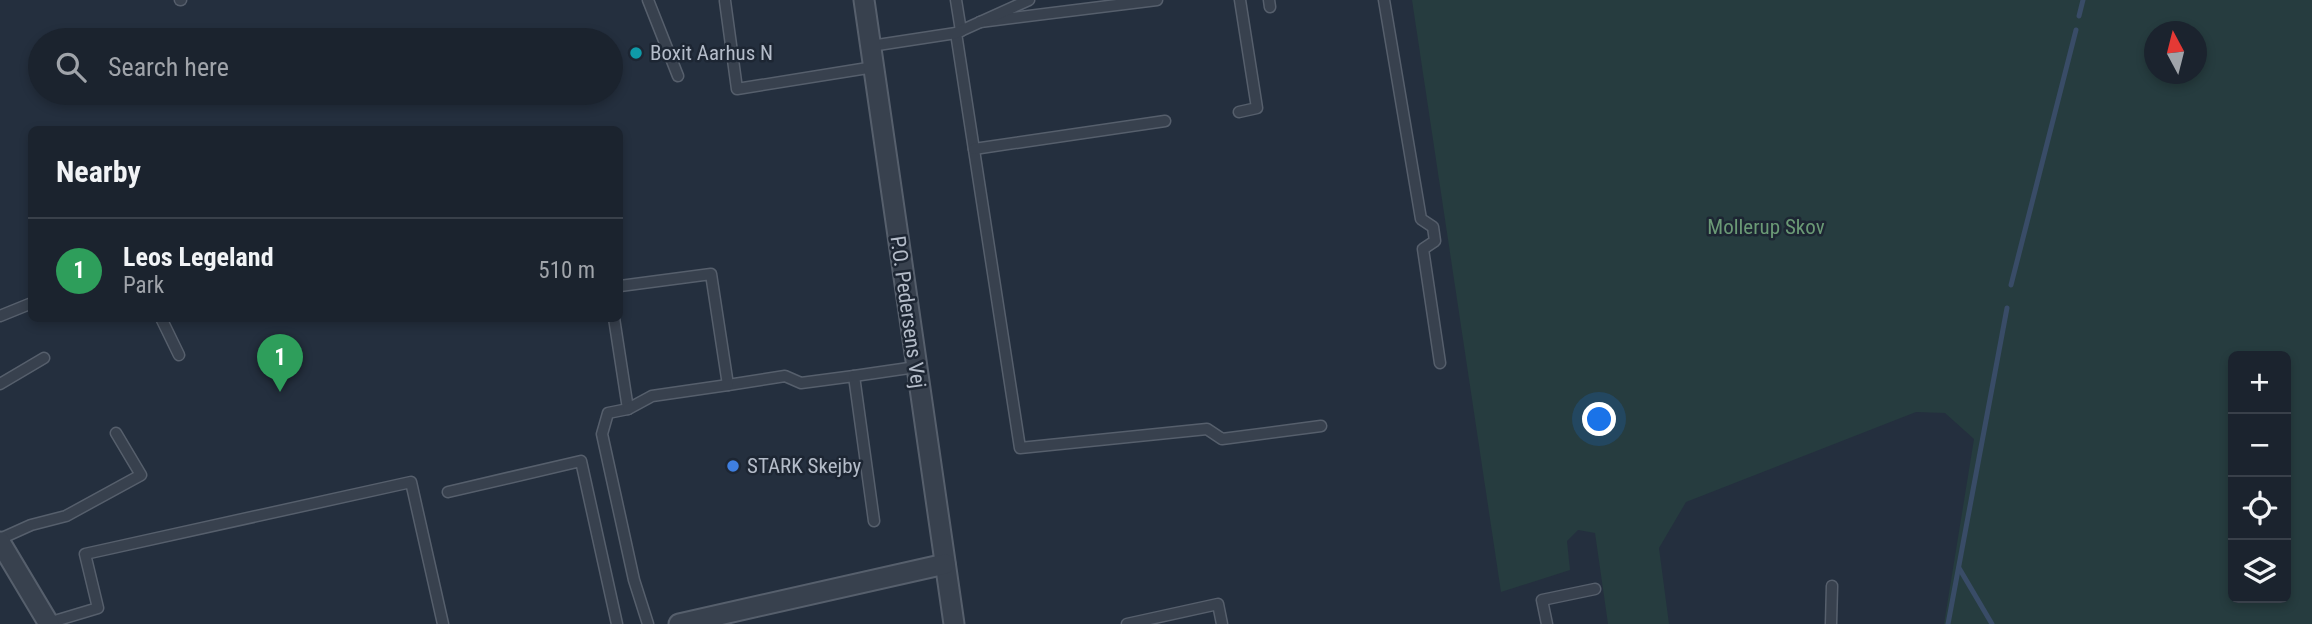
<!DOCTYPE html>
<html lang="en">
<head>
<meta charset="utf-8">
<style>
	:root { --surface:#1b232e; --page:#282f3a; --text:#f1f3f6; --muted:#a0a4aa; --line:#39404a; --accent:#8ab4f8 }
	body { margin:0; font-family:"Roboto Condensed",sans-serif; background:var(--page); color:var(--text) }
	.controls { position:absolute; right:21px; bottom:21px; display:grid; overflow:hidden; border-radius:10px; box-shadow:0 4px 10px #0003 }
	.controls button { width:63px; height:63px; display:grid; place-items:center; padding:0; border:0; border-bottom:2px solid var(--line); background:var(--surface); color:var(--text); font:35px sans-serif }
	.compass { position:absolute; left:2144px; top:21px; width:63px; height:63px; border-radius:50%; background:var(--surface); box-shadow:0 4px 10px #0003; rotate:353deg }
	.you { position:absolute; left:1600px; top:420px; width:24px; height:24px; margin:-18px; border:5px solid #fff; border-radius:50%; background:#1a73e8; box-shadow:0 0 0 10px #1a73e833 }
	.badge { display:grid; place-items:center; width:46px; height:46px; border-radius:50%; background:var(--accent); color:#fff; font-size:23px; font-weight:700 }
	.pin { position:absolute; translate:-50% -58px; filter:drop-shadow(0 2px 4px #0008) }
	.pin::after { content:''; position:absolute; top:37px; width:24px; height:21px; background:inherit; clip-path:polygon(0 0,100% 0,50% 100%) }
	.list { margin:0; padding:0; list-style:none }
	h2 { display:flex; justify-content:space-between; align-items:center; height:91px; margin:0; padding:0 28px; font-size:30px }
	h2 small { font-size:23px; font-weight:400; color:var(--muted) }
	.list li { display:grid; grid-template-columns:46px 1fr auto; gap:21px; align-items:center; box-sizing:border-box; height:105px; padding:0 28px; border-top:2px solid var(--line) }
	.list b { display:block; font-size:26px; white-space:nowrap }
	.list p { margin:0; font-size:23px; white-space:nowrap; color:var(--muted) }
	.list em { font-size:23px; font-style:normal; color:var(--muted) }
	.icon { flex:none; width:38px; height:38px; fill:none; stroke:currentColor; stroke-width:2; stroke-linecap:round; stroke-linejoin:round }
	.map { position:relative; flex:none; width:2312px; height:624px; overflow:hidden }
	.search { position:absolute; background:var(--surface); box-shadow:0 4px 10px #0003; left:28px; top:28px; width:595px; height:77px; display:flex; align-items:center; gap:18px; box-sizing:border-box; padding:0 24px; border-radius:38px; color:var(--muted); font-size:26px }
	.panel { position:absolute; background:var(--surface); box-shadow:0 4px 10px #0003; left:28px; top:126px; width:595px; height:196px; border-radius:10px }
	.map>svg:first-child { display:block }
	.green { fill:#263c3f; fill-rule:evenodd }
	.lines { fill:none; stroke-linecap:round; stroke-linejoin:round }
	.stream { stroke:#394c67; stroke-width:5 }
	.service-casing { stroke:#565f6c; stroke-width:13 }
	.minor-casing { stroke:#565f6c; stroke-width:23 }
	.service { stroke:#38414e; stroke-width:10 }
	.minor { stroke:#38414e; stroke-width:19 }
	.culture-dot { fill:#0f9aa8; stroke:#1d2633; stroke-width:2.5 }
	.shop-dot { fill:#3f7fe0; stroke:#1d2633; stroke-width:2.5 }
	.labels { text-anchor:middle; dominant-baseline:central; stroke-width:5; stroke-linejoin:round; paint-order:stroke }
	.poi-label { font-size:21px; fill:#b4bcc9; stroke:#1d2633; text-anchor:start }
	.park-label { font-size:21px; fill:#6b9a76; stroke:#1d2633 }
	.street-label { font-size:21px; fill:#b4bcc9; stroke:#1d2633 }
</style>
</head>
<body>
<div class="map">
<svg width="2312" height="624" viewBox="0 0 2312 624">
	<rect width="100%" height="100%" fill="#242f3e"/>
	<path class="green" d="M 1412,0 L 2312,0 L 2312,624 L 1944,624 L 1974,439 L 1945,413 L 1916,412 L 1686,502 L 1659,548 L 1669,624 L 1608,624 L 1595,533 L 1578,530 L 1567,541 L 1570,570 L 1501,592 ZM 2154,32 L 2196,32 L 2196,74 L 2154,74 ZM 2233,356 L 2286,356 L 2286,598 L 2233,598 Z"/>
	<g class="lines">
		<g class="stream">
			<polyline points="2079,16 2083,0"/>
			<polyline points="2011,285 2076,30"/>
			<polyline points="1959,568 1992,624"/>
			<polyline points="1948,624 2007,308"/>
		</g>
		<g class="service-casing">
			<g id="service">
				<polyline points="180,0 181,0"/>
				<polyline points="648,0 678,76"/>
				<polyline points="956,0 961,31"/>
				<polyline points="1269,0 1270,7"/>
				<polyline points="1384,0 1421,219 1433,227 1435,241 1423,249 1440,363"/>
				<polyline points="725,1 737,89 874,67"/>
				<polyline points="980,22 1157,0"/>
				<polyline points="956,33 1020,448 1207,429 1222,439 1321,426"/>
				<polyline points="871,46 956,33 1029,0"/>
				<polyline points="1239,112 1257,108 1240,0"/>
				<polyline points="974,149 1165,121"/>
				<polyline points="620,286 711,274 728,385 785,376 801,383 854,376 874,521"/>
				<polyline points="0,316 32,303"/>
				<polyline points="161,318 179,355"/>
				<polyline points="614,318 628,409 608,413 602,434 634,580 648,624"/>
				<polyline points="854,376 916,367"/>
				<polyline points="0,384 44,358"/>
				<polyline points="628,409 652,396 728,385"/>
				<polyline points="448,492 581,461 617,624"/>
				<polyline points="0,539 31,525 66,516 141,475 116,433"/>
				<polyline points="48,623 98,608 85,554 411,482 443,624"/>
				<polyline points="1127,624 1218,604 1222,624"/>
				<polyline points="1547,624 1542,600 1595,589"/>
				<polyline points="1831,624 1832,586"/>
			</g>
		</g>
		<g class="minor-casing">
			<g id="minor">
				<polyline points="864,0 954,624"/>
				<polyline points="0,542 49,624"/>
				<polyline points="679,624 945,564"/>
			</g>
		</g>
		<use href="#service" class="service"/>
		<use href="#minor" class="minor"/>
	</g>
	<circle class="culture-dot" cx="636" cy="53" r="7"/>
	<circle class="shop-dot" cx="733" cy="466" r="7"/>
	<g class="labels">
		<g class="poi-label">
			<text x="650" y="53">Boxit Aarhus N</text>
			<text x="747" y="466">STARK Skejby</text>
		</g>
		<g class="park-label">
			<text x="1766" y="227">Mollerup Skov</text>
		</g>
		<g class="street-label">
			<text transform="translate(908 312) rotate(82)">P.O. Pedersens Vej</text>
		</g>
	</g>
</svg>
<div class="controls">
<button>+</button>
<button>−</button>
<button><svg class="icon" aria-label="locate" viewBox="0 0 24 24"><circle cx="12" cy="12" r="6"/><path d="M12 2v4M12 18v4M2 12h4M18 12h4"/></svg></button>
<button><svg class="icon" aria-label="layers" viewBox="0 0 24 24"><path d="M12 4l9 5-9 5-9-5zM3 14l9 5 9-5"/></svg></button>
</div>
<svg class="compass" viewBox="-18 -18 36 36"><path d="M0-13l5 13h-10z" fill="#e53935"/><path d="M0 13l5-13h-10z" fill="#a0a4aa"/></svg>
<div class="you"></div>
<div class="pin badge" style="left:280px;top:392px;background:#2e9e5b">1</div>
<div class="search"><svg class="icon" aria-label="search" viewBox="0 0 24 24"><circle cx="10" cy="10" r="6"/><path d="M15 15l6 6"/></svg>Search here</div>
<section class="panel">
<h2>Nearby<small></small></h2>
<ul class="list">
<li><span class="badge" style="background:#2e9e5b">1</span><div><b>Leos Legeland</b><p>Park</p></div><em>510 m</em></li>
</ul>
</section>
</div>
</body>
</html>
